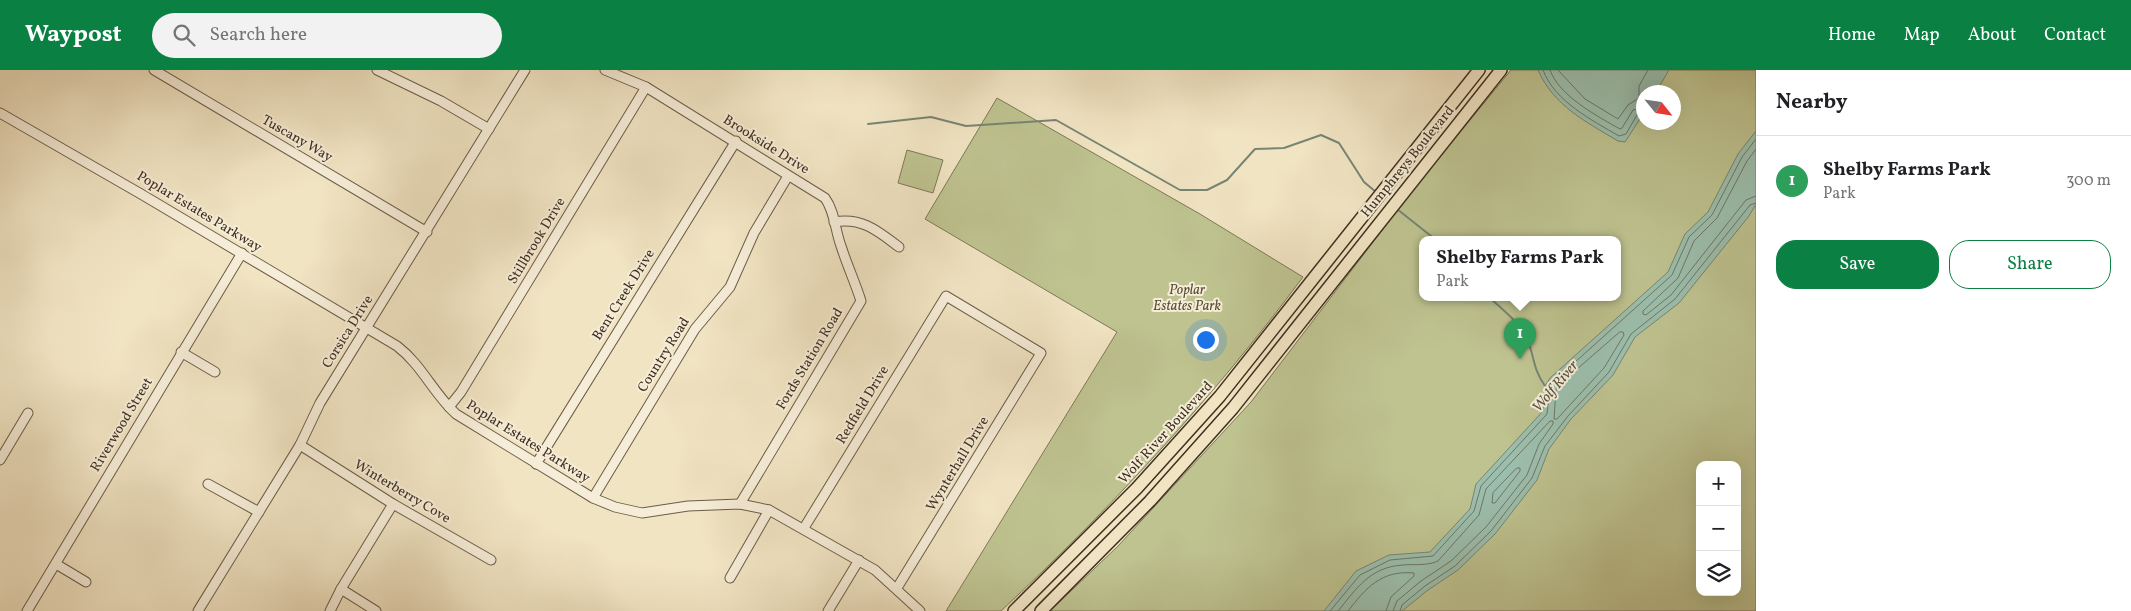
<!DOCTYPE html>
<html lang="en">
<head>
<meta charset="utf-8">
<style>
	:root { --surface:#fff; --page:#f2f2f2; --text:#202124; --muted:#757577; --line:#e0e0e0; --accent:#0b8043 }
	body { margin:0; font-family:Vollkorn,serif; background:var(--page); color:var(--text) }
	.controls { position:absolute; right:15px; bottom:15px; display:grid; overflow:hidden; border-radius:10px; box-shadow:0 5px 20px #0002 }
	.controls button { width:45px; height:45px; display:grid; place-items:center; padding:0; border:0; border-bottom:1px solid var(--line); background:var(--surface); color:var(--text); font:25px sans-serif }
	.compass { position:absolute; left:1636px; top:15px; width:45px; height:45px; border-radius:50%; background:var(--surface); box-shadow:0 5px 20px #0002; rotate:120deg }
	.you { position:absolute; left:1205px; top:269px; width:18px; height:18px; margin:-12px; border:4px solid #fff; border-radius:50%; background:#1a73e8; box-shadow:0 0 0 8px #1a73e833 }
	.badge { display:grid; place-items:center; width:32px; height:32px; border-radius:50%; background:var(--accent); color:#fff; font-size:16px; font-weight:700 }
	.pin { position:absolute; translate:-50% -41px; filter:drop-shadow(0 1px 2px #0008) }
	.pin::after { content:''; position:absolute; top:26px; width:18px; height:15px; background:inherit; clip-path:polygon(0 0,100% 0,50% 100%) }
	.popup { position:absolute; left:1419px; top:166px; width:202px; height:65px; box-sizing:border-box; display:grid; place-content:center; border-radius:10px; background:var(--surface); filter:drop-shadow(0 1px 4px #0005); font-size:16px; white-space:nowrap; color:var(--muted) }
	.popup b { font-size:19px; color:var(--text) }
	.popup::after { content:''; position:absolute; left:50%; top:100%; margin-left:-10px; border:10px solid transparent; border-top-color:var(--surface) }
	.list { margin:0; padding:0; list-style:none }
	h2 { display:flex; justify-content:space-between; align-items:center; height:65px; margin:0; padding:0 20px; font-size:21px }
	h2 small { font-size:16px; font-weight:400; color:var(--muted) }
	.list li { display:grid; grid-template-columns:32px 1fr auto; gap:15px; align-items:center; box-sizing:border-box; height:90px; padding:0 20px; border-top:1px solid var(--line) }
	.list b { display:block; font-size:19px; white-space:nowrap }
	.list p { margin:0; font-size:16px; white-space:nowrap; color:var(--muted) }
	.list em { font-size:16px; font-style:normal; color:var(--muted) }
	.actions { display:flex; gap:10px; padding:15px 20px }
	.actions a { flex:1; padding:11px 0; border:1px solid var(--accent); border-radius:20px; text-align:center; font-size:18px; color:var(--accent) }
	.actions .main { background:var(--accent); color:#fff }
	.icon { flex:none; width:28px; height:28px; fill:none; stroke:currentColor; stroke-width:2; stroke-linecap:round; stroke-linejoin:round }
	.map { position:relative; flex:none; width:1756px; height:541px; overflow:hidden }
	header { display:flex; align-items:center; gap:30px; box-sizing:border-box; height:70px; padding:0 25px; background:var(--accent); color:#fff }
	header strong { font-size:24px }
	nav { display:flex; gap:28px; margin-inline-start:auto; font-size:18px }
	.search { width:350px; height:45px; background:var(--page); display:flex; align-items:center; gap:12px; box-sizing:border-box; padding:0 18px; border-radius:28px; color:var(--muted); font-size:19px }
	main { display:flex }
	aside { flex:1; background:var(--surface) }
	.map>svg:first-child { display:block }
	.green { fill:#bec390; stroke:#7e7958; fill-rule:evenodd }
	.water { fill:#9cbfad; stroke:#778574 }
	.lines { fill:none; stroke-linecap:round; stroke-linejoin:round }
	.shore { stroke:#6e7766; stroke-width:1 }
	.stream { stroke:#778574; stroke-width:2 }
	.minor-casing { stroke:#6c5c48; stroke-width:11 }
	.major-casing { stroke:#3f2f1f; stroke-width:14 }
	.minor { stroke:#f6edd8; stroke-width:9 }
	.major { stroke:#f1e4c3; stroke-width:11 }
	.labels { text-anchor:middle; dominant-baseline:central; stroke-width:4; stroke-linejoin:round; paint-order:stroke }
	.street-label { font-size:14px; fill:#3f2f1f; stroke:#f6edd8 }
	.park-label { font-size:14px; font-style:italic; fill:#584d36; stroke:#f6edd8 }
	.water-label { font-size:15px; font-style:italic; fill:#565342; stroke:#f6edd8 }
</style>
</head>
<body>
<header>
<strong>Waypost</strong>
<div class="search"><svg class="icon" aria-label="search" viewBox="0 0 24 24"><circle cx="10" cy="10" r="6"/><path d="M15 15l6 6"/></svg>Search here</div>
<nav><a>Home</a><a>Map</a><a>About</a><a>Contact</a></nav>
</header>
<main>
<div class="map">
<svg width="1756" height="541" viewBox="0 0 1756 541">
	<rect width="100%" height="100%" fill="#f1e4c3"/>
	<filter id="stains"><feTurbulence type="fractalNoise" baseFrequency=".004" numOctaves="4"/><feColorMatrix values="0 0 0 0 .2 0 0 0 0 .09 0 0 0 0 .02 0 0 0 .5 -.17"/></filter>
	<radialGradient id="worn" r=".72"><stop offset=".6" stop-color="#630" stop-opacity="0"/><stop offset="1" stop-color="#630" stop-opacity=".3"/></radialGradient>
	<g class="green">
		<path d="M 1511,0 L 1756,0 L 1756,541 L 1050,541 L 1118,476 L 1251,332 L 1412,121 ZM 1644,22 L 1674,22 L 1674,52 L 1644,52 ZM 1422,170 L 1618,170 L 1618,228 L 1422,228 ZM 1700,395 L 1737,395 L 1737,522 L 1700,522 Z"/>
		<path d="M 997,28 L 1200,144 L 1303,207 C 1213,328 1111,438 1001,541 L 946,541 L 1117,262 L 925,149 Z"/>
		<polygon points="907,80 943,90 933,123 898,113"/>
	</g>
	<g class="water">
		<path d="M 1538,0 L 1669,0 L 1656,22 L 1644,22 L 1643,44 L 1625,72 L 1618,71 C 1586,52 1553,35 1538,0 Z"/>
		<polygon points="1756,61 1756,134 1749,146 1679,233 1635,267 1613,305 1571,349 1549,379 1537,410 1495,464 1458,500 1428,520 1402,541 1324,541 1356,501 1389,485 1430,482 1470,439 1476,414 1543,341 1545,316 1550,308 1668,202 1685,164 1708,142 1738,84"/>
	</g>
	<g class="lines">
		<g class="shore">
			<path d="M 1543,0 C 1555,32 1592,50 1619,66 L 1626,64 L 1637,45 L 1644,43"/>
			<path d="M 1550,0 C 1559,26 1597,46 1620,59 L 1622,58 L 1633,40 L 1644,37"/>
			<polyline points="1558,0 1585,29 1618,49 1628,35 1639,28 1639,16 1648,0"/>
			<polyline points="1756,79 1747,91 1717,148 1694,171 1678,208 1643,241 1643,244 1646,245 1671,225 1746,130 1756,126"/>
			<polygon points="1620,262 1623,262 1624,265 1604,298 1557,349 1554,349 1556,320 1559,315"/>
			<polygon points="1517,398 1520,398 1520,401 1495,433 1492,433 1493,423"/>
			<polyline points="1330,541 1360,505 1390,490 1433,486 1474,441 1481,416 1547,344 1550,318 1554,311 1672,205 1689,167 1712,145 1742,87 1756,69"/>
			<path d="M 1338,541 C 1357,518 1370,497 1403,495 C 1414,494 1428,496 1438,491 L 1479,445 L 1486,419 L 1550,351 L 1553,351 L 1553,354 L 1539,374 L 1527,405 L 1486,457 L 1451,491 L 1421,511 L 1397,531 L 1393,541"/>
			<path d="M 1348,541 C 1366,518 1381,500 1414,503 L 1414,506 L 1391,527 L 1386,541"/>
			<polyline points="1400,541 1402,535 1425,516 1455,496 1491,461 1532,408 1545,376 1568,346 1609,302 1631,264 1675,229 1750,135 1756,133"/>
		</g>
		<g class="stream">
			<polyline points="868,54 931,47 966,56 1056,50 1180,120 1207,120 1227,110 1255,79 1284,78 1321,65 1339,73 1364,112 1376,122"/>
			<polyline points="1397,139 1436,170"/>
			<path d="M 1490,228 C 1503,240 1519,252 1527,269 C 1535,287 1532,297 1545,316"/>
		</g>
		<g class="minor-casing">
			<g id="minor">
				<polyline points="154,0 427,162"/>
				<polyline points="377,0 441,31 489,59"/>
				<path d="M 605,0 L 646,17 L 825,128 C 835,142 835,160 841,176 C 847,195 855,212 861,231 L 740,434"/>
				<path d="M 0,43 L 141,124 L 397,276 C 422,295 433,323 456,344 L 593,428 L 615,437 L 642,443 L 688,436 L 740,434 L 769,440 L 875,500 L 920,541"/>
				<path d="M 834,152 C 862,147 878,161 899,177"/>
				<polyline points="181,282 215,302"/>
				<polyline points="449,337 461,322 646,17"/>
				<polyline points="300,375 393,434 491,490"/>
				<polyline points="0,390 28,343"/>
				<polyline points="536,394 736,71"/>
				<polyline points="208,414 259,442"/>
				<polyline points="593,428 695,259 730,217 754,163 788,106"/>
				<polyline points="804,458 946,226 1041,283 897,518"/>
				<polyline points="56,494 86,512"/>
				<polyline points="730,508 769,440"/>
				<polyline points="341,519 376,541"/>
				<polyline points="27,541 242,183"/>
				<polyline points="198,541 300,375 320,333 525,0"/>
				<polyline points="330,541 341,519 393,434"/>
				<polyline points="828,541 859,490"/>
			</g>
		</g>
		<g class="major-casing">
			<g id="major">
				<polyline points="1014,541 1137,418 1220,326 1479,0"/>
				<polyline points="1041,541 1150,431 1233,338 1501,0"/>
			</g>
		</g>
		<use href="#minor" class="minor"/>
		<use href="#major" class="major"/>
	</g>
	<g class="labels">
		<g class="street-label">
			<text transform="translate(297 69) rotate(30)">Tuscany Way</text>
			<text transform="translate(766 75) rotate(32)">Brookside Drive</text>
			<text transform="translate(1408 92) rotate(-51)">Humphreys Boulevard</text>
			<text transform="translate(199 142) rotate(31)">Poplar Estates Parkway</text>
			<text transform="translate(537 171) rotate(-59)">Stillbrook Drive</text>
			<text transform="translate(624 225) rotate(-58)">Bent Creek Drive</text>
			<text transform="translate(348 262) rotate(-58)">Corsica Drive</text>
			<text transform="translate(664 285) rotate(-58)">Country Road</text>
			<text transform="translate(810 289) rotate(-59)">Fords Station Road</text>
			<text transform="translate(863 335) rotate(-59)">Redfield Drive</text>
			<text transform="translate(122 355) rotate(-59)">Riverwood Street</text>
			<text transform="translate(1166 363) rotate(-48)">Wolf River Boulevard</text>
			<text transform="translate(528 372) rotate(32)">Poplar Estates Parkway</text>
			<text transform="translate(958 394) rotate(-59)">Wynterhall Drive</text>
			<text transform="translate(402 422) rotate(31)">Winterberry Cove</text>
		</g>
		<g class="park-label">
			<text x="1187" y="220">Poplar<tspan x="1187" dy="16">Estates Park</tspan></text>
		</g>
		<g class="water-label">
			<text transform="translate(1556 317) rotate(-50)">Wolf River</text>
		</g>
	</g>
	<rect width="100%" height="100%" filter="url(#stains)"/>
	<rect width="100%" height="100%" fill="url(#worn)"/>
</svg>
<div class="controls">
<button>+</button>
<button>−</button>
<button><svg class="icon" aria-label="layers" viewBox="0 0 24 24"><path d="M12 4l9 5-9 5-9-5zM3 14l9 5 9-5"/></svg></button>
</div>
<svg class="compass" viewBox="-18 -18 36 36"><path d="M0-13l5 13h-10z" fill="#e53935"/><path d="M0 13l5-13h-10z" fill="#757577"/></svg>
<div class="you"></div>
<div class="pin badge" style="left:1520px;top:289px;background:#2e9e5b">1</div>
<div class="popup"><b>Shelby Farms Park</b>Park</div>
</div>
<aside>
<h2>Nearby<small></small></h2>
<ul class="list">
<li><span class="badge" style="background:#2e9e5b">1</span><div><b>Shelby Farms Park</b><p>Park</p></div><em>300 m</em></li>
</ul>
<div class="actions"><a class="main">Save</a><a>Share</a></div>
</aside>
</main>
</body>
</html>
